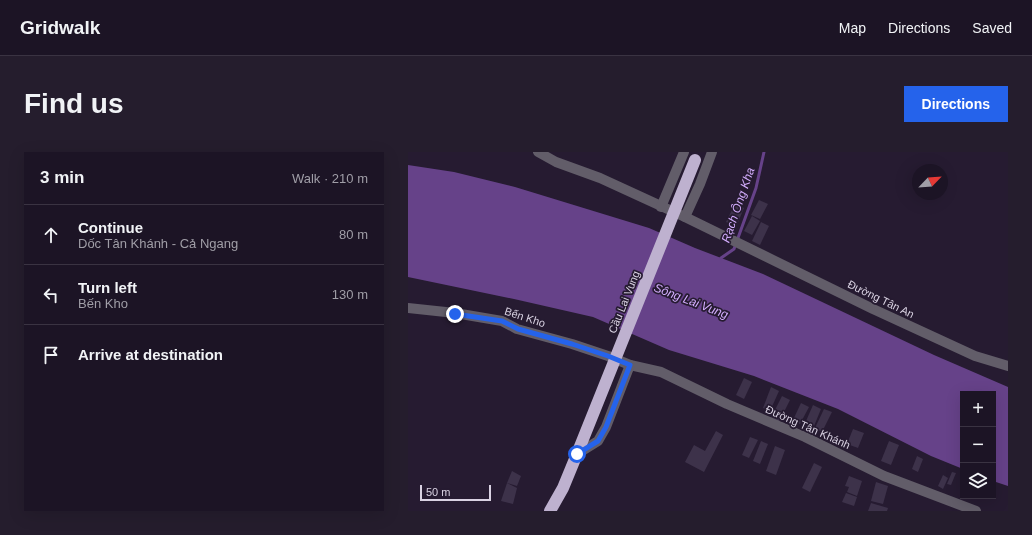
<!DOCTYPE html>
<html lang="en">
<head>
<meta charset="utf-8">
<style>
	:root { --surface:#1c1425; --page:#251d2d; --text:#f1f3f6; --muted:#a09ea7; --line:#3a3342; --accent:#2563eb }
	body { margin:0; font-family:Helvetica,sans-serif; background:var(--page); color:var(--text) }
	.controls { position:absolute; right:12px; bottom:12px; display:grid; overflow:hidden; border-radius:0px; box-shadow:0 4px 16px #0002 }
	.controls button { width:36px; height:36px; display:grid; place-items:center; padding:0; border:0; border-bottom:1px solid var(--line); background:var(--surface); color:var(--text); font:20px sans-serif }
	.compass { position:absolute; left:504px; top:12px; width:36px; height:36px; border-radius:50%; background:var(--surface); box-shadow:0 4px 16px #0002; rotate:65deg }
	.scale { position:absolute; left:12px; bottom:10px; width:71px; box-sizing:border-box; padding-left:4px; border:2px solid #d9d2e2; border-top:0; font-size:11px; line-height:14px; white-space:nowrap; color:#d9d2e2; -webkit-text-stroke:3px #261b31; paint-order:stroke }
	.stop { position:absolute; width:12px; height:12px; margin:-9px; border:3px solid #2563eb; border-radius:50%; background:#fff }
	.stop.end { background:#2563eb; border-color:#fff; box-shadow:0 1px 4px #0008 }
	.list { margin:0; padding:0; list-style:none }
	h2 { display:flex; justify-content:space-between; align-items:center; height:52px; margin:0; padding:0 16px; font-size:17px }
	h2 small { font-size:13px; font-weight:400; color:var(--muted) }
	.list li { display:grid; grid-template-columns:26px 1fr auto; gap:12px; align-items:center; box-sizing:border-box; height:60px; padding:0 16px; border-top:1px solid var(--line) }
	.list b { display:block; font-size:15px; white-space:nowrap }
	.list p { margin:0; font-size:13px; white-space:nowrap; color:var(--muted) }
	.list em { font-size:13px; font-style:normal; color:var(--muted) }
	.icon { flex:none; width:22px; height:22px; fill:none; stroke:currentColor; stroke-width:2; stroke-linecap:round; stroke-linejoin:round }
	.map { position:relative; flex:none; width:600px; height:359px; overflow:hidden; border-radius:0px }
	header { display:flex; align-items:center; gap:24px; box-sizing:border-box; height:56px; padding:0 20px; background:var(--surface); border-bottom:1px solid var(--line) }
	header strong { font-size:19px }
	nav { display:flex; gap:22px; margin-inline-start:auto; font-size:14px }
	.intro { display:flex; align-items:center; justify-content:space-between; box-sizing:border-box; height:96px; padding:0 24px }
	h1 { margin:0; font-size:28px }
	.button { padding:10px 18px; border-radius:0px; background:var(--accent); color:#fff; font-size:14px; font-weight:700 }
	main { display:flex; gap:24px; padding:0 24px }
	aside { flex:1; background:var(--surface); border-radius:0px; box-shadow:0 4px 16px #0002 }
	.map>svg:first-child { display:block }
	.water { fill:#664289 }
	.lines { fill:none; stroke-linecap:round; stroke-linejoin:round }
	.stream { stroke:#664289; stroke-width:3 }
	.building { fill:#3d324a }
	.street { stroke:#625d69; stroke-width:10 }
	.highway { stroke:#beb1cf; stroke-width:12 }
	.highway-bridge { stroke:#beb1cf; stroke-width:12 }
	.route { stroke:#2563eb; stroke-width:5 }
	.labels { text-anchor:middle; dominant-baseline:central; stroke-width:3.5; stroke-linejoin:round; paint-order:stroke }
	.street-label { font-size:11px; fill:#d9d2e2; stroke:#261b31 }
	.water-label { font-size:12px; font-style:italic; fill:#d3adfd; stroke:#261b31 }
</style>
</head>
<body>
<header>
<strong>Gridwalk</strong>
<nav><a>Map</a><a>Directions</a><a>Saved</a></nav>
</header>
<div class="intro"><h1>Find us</h1><a class="button">Directions</a></div>
<main>
<aside>
<h2>3 min<small>Walk · 210 m</small></h2>
<ul class="list">
<li><svg class="icon" aria-label="ahead" viewBox="0 0 24 24"><path d="M12 20V5M6 11l6-6 6 6"/></svg><div><b>Continue</b><p>Dốc Tân Khánh - Cả Ngang</p></div><em>80 m</em></li>
<li><svg class="icon" aria-label="left" viewBox="0 0 24 24"><path d="M17 20v-9H6M10 6l-5 5 5 5"/></svg><div><b>Turn left</b><p>Bến Kho</p></div><em>130 m</em></li>
<li><svg class="icon" aria-label="arrive" viewBox="0 0 24 24"><path d="M6 21V4h12l-3 4 3 4H6"/></svg><div><b>Arrive at destination</b></div></li>
</ul>
</aside>
<div class="map">
<svg width="600" height="359" viewBox="0 0 600 359">
	<rect width="100%" height="100%" fill="#261b31"/>
	<polygon class="water" points="0,13 46,20 107,35 241,76 287,96 355,122 526,203 600,235 600,334 585,329 585,242 555,242 555,317 523,304 430,257 346,224 261,198 185,165 106,147 0,125"/>
	<g class="lines">
		<polyline class="stream" points="313,106 326,97 348,36 356,0"/>
	</g>
	<g class="building">
		<polygon points="351,48 360,52 352,67 343,63"/>
		<polygon points="327,52 336,56 328,75 318,70"/>
		<polygon points="344,64 352,69 344,83 336,79"/>
		<polygon points="353,70 361,74 352,93 344,89"/>
		<polygon points="336,226 344,230 336,247 328,243"/>
		<polygon points="363,235 371,239 362,259 355,256"/>
		<polygon points="374,244 382,248 371,270 363,266"/>
		<polygon points="393,251 401,255 392,272 385,268"/>
		<polygon points="405,253 413,257 404,279 395,276"/>
		<polygon points="416,257 424,260 414,280 407,276"/>
		<polygon points="445,277 456,281 450,296 439,292"/>
		<polygon points="308,279 315,283 296,320 277,310 286,293 297,299"/>
		<polygon points="342,285 350,288 341,306 334,303"/>
		<polygon points="353,289 360,292 352,312 345,309"/>
		<polygon points="481,289 491,293 483,313 473,309"/>
		<polygon points="367,294 377,298 368,323 358,319"/>
		<polygon points="509,304 515,307 510,320 504,317"/>
		<polygon points="406,311 414,315 402,340 394,336"/>
		<polygon points="104,319 113,324 109,334 99,331"/>
		<polygon points="544,320 548,321 543,333 539,332"/>
		<polygon points="535,323 540,326 535,337 530,334"/>
		<polygon points="441,324 454,329 449,344 439,340 441,335 437,334"/>
		<polygon points="468,330 480,334 475,352 463,349"/>
		<polygon points="99,331 109,336 105,352 93,349"/>
		<polygon points="438,341 449,345 446,354 434,350"/>
		<polygon points="463,351 480,356 479,359 460,359"/>
	</g>
	<g class="lines">
		<g class="street">
			<polyline points="130,0 148,10 192,26 277,65 465,157 567,204 600,214"/>
			<polyline points="253,55 276,0"/>
			<polyline points="277,65 292,32 304,0"/>
			<polyline points="0,156 47,161 94,169 109,177 164,192 200,204 222,213 253,220 319,252 397,285 476,324 568,359"/>
			<polyline points="169,302 190,289 198,275 222,213"/>
		</g>
		<polyline class="highway" points="142,359 155,336 169,302"/>
		<polyline class="highway-bridge" points="169,302 287,8"/>
	</g>
	<g class="lines">
		<polyline class="route" points="47,162 94,169 110,177 164,192 200,204 222,213 198,275 190,289 169,302"/>
	</g>
	<g class="labels">
		<g class="street-label">
			<text transform="translate(473 147) rotate(26)">Đường Tân An</text>
			<text transform="translate(216 150) rotate(-68)">Cầu Lai Vung</text>
			<text transform="translate(117 165) rotate(18)">Bến Kho</text>
			<text transform="translate(400 275) rotate(24)">Đường Tân Khánh</text>
		</g>
		<g class="water-label">
			<text transform="translate(330 53) rotate(-71)">Rạch Ông Kha</text>
			<text transform="translate(283 149) rotate(21)">Sông Lai Vung</text>
		</g>
	</g>
</svg>
<div class="controls">
<button>+</button>
<button>−</button>
<button><svg class="icon" aria-label="layers" viewBox="0 0 24 24"><path d="M12 4l9 5-9 5-9-5zM3 14l9 5 9-5"/></svg></button>
</div>
<svg class="compass" viewBox="-18 -18 36 36"><path d="M0-13l5 13h-10z" fill="#e53935"/><path d="M0 13l5-13h-10z" fill="#a09ea7"/></svg>
<div class="scale">50 m</div>
<div class="stop" style="left:169px;top:302px"></div>
<div class="stop end" style="left:47px;top:162px"></div>
</div>
</main>
</body>
</html>
